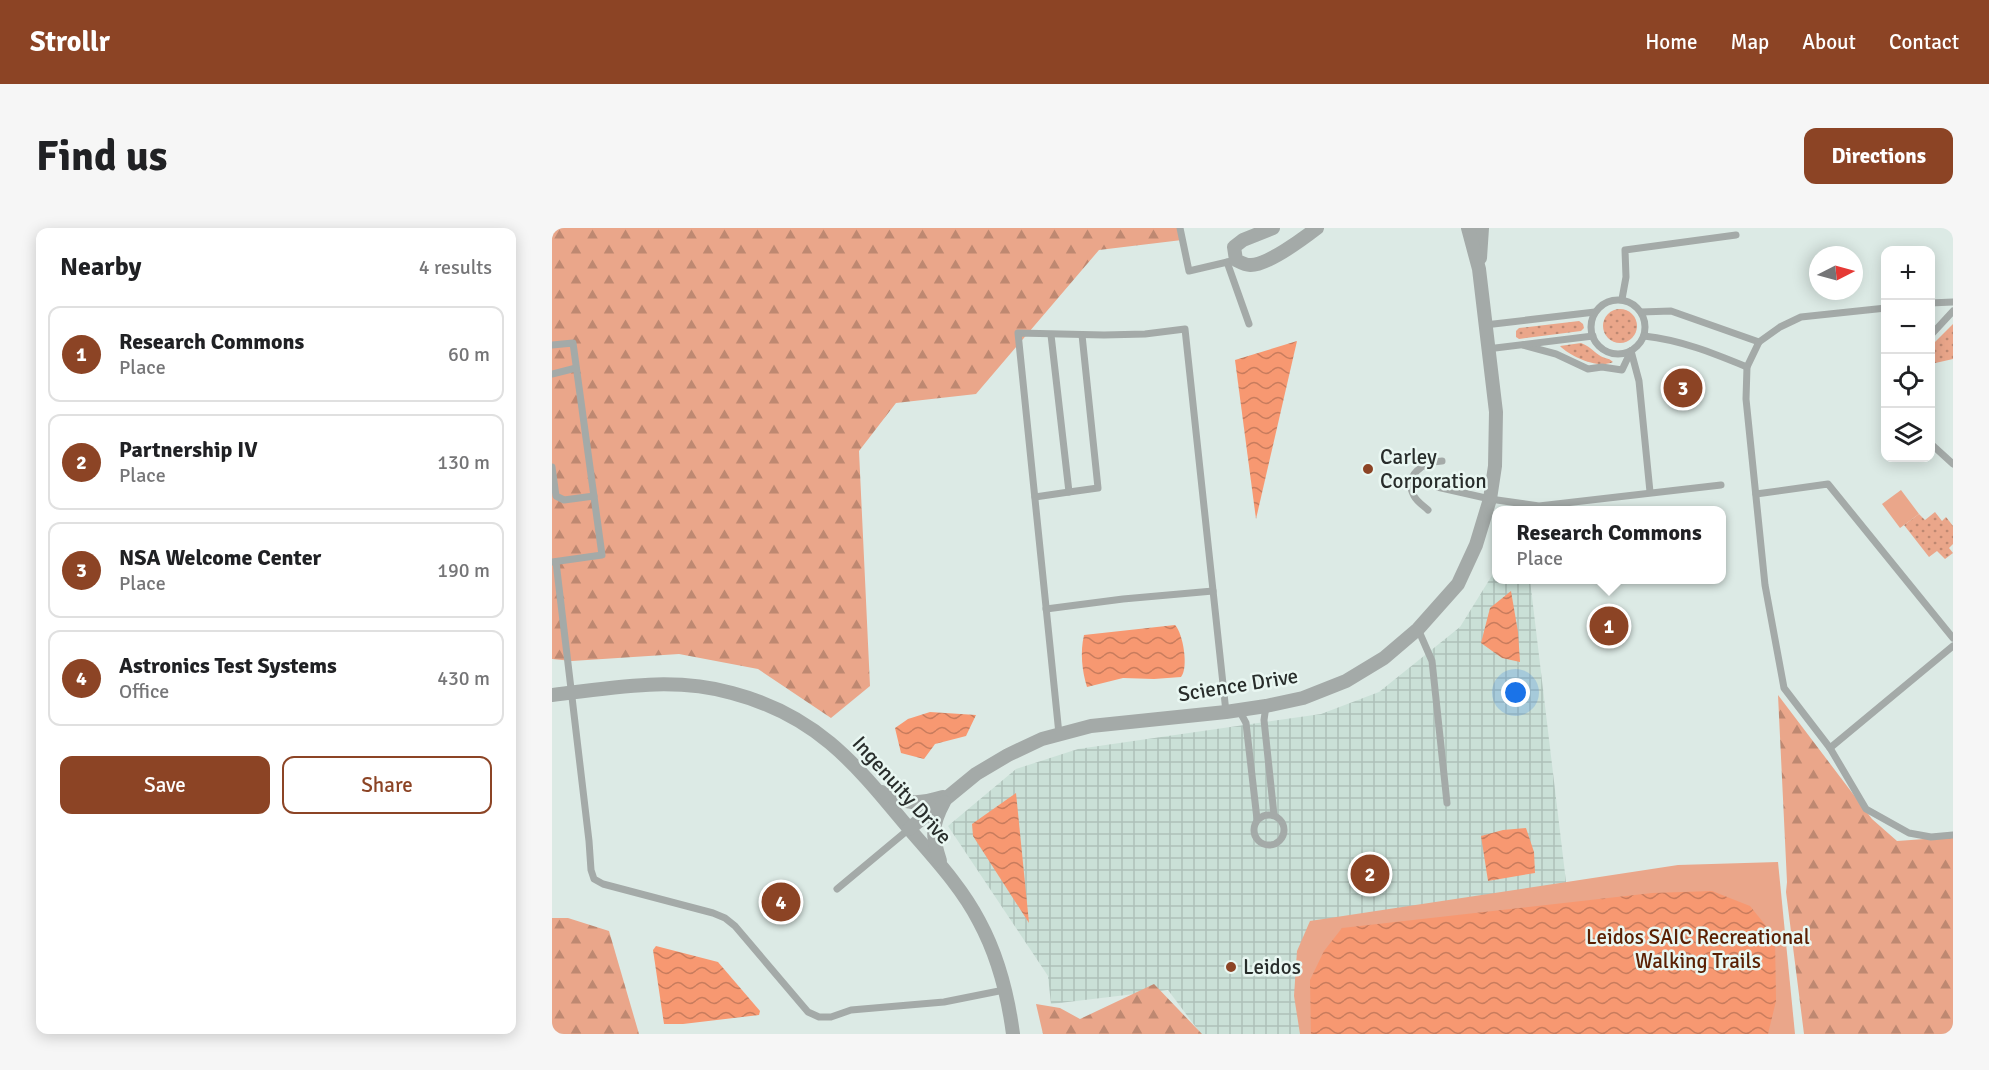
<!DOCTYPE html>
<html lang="en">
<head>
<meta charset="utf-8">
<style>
	:root { --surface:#fff; --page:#f6f6f6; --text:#202124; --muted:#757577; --line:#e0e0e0; --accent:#8c4425 }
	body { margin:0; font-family:Signika,sans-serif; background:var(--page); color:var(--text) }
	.controls { position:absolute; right:18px; top:18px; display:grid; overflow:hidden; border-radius:12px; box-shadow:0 3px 15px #0003 }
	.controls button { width:54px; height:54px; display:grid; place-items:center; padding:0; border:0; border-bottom:2px solid var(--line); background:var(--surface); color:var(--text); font:30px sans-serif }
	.compass { position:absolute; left:1257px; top:18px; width:54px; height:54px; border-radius:50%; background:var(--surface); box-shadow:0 3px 15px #0003; rotate:84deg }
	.you { position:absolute; left:964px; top:465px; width:21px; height:21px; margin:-15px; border:4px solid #fff; border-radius:50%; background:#1a73e8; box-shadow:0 0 0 9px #1a73e833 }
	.badge { display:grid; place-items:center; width:39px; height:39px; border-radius:50%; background:var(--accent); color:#fff; font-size:20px; font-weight:700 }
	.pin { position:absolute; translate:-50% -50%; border:3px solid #fff; box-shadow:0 2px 6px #0006 }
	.popup { position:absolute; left:940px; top:278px; width:234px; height:78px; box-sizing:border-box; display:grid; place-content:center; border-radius:12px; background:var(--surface); filter:drop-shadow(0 2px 4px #0005); font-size:20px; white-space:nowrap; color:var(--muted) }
	.popup b { font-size:22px; color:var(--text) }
	.popup::after { content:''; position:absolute; left:50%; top:100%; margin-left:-12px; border:12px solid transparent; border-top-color:var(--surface) }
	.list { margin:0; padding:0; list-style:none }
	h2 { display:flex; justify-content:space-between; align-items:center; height:78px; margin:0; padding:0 24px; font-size:26px }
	h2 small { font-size:20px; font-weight:400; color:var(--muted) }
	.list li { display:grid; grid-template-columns:39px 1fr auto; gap:18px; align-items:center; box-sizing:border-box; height:96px; margin:0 12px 12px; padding:0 12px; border:2px solid var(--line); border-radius:12px }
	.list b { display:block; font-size:22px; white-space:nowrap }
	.list p { margin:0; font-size:20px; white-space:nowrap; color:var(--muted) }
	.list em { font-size:20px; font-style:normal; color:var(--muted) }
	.actions { display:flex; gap:12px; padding:18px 24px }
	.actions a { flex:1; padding:14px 0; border:2px solid var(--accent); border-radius:12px; text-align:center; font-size:21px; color:var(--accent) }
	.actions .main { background:var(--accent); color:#fff }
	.icon { flex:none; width:33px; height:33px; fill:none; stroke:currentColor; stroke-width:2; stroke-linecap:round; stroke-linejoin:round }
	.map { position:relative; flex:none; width:1401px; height:806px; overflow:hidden; border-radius:12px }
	header { display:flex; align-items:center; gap:36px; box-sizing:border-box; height:84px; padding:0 30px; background:var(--accent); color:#fff }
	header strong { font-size:28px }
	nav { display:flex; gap:33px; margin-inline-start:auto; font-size:21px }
	.intro { display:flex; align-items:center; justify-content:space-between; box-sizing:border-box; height:144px; padding:0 36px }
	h1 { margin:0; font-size:42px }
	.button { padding:15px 27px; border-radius:12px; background:var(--accent); color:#fff; font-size:21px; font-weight:700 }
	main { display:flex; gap:36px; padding:0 36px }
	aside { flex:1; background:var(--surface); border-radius:12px; box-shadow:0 3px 15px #0003 }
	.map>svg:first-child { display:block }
	.industrial { fill:url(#industrial-grid) }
	.grass { fill:url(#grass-dots) }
	.forest { fill:url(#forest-firs) }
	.green { fill:#eaa68a }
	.water { fill:url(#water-waves) }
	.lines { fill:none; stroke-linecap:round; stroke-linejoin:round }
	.service { stroke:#a4aaa8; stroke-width:7 }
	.minor { stroke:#a4aaa8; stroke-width:14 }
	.poi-dot { fill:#8c4425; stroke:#e9f7f2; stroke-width:2 }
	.labels { text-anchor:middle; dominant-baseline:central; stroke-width:5; stroke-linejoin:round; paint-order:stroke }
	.poi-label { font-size:21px; fill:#282d2b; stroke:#e9f7f2; text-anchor:start }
	.street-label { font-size:21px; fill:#282d2b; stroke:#e9f7f2 }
	.park-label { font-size:21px; fill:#5a2003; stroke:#e9f7f2 }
</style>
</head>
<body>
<header>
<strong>Strollr</strong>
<nav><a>Home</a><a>Map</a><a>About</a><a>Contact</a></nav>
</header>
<div class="intro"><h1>Find us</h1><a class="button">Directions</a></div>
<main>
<aside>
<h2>Nearby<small>4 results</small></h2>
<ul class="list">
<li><span class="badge">1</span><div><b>Research Commons</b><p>Place</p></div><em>60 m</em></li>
<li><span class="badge">2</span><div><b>Partnership IV</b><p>Place</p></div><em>130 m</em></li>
<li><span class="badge">3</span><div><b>NSA Welcome Center</b><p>Place</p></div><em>190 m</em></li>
<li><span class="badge">4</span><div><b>Astronics Test Systems</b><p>Office</p></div><em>430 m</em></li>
</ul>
<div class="actions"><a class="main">Save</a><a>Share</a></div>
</aside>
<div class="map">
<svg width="1401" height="806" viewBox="0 0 1401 806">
	<defs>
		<pattern id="industrial-grid" width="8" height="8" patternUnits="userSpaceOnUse" patternTransform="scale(1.5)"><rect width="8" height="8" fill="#cae0d7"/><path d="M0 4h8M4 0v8" fill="none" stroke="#aec0b9"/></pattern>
		<pattern id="grass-dots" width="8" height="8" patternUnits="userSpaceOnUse" patternTransform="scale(1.5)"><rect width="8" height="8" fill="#eaa68a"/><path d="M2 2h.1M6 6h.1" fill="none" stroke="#be8871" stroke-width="1.8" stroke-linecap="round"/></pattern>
		<pattern id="forest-firs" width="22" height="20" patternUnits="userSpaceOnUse" patternTransform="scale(1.5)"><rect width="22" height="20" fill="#eaa68a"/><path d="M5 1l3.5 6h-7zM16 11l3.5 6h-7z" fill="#be8871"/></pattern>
		<pattern id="water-waves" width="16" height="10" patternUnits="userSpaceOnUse" patternTransform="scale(1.5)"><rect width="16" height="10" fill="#f79871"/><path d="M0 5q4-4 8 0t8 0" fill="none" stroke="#c87c5d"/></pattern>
	</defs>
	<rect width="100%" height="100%" fill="#dceae5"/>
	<polygon class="industrial" points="944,341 944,352 978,352 1017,679 758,806 649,806 616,762 499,776 496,748 396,598 464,541 526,521 769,486 827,464 908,399"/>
	<g class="grass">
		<circle cx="1068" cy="98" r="17"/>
		<polygon points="1027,93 1031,96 1032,100 1029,103 967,111 964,109 964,103 967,100"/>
		<polygon points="1401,96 1401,131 1379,136 1379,118"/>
		<path d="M 1029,115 C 1037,118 1040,122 1047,127 C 1052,131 1056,129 1061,134 C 1046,141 1019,129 1008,118 Z"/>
		<polygon points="1383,284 1390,293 1394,289 1401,298 1401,316 1397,320 1401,325 1393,331 1385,323 1377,329 1352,297 1367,286 1373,292"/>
	</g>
	<g class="forest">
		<polygon points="0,0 628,0 630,12 547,22 424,166 344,175 307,223 318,458 279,490 206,441 127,426 20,433 0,431"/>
		<polygon points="1226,467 1320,591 1345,613 1401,609 1401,806 1252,806 1234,664 1235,654"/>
		<polygon points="0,690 16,690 57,703 87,806 0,806"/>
		<polygon points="602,756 650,806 491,806 484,776 508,780 528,791"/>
	</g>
	<g class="green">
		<polygon points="1349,262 1367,286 1348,300 1330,276"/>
		<polygon points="1226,634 1243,806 748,806 742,768 745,723 758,693 1126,637"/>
	</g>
	<g class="water">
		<polygon points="745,113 704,291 683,132"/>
		<polygon points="959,363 966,404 968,434 950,430 929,415 938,380"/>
		<path d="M 623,397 C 631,405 637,440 629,449 L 602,451 L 571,450 L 535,459 C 530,443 528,424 532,407 Z"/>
		<polygon points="378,484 424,487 414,508 383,516 372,531 349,525 343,500 356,491"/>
		<polygon points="464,565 477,695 421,608 420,596"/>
		<polygon points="974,600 982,624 983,645 936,653 929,608 951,602"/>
		<polygon points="1160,663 1198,678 1223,709 1224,773 1216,806 759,806 758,752 772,723 790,700 1100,665"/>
		<polygon points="104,718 166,734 208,783 207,787 131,796 112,796 101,722"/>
	</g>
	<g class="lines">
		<g class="service">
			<polyline points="628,0 637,43 684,32"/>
			<polyline points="675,34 697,96"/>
			<polyline points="1070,71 1074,49 1073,22 1184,7"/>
			<circle cx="1066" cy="99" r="27"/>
			<polyline points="1378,75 1401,74"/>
			<polyline points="1334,80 1249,89 1228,99 1207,114 1195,139 1194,171 1213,357 1232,460 1278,520 1314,581 1357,605 1379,609 1401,607"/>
			<polyline points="1089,84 1119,83 1207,114"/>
			<polyline points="933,97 1043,84"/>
			<polyline points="499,107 517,264 546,260 530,107"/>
			<path d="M 1092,108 C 1129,112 1161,125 1195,139"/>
			<polyline points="1378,108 1401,83"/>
			<polyline points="0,117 21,115 50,327 0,334"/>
			<polyline points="971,117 1004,126 1036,141 1050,139 1070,142 1079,123"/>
			<polyline points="935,121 1041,108"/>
			<polyline points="1079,123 1087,153 1098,264"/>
			<polyline points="0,146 24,140"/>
			<polyline points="1378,215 1401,236"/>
			<polyline points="0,239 4,268 12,272 42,268"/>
			<polyline points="885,259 938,271 987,278 1169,257"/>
			<polyline points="1204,266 1276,256 1401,410"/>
			<polyline points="483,269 517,264"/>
			<path d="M 876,282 C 872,278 865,274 862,268 C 851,247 871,234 890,233"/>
			<polyline points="4,334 37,613 39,642 42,651 51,656 161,685 173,690 183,698 256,784 267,789 279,789 299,782 392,774 452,762"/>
			<polyline points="494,381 571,371 661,363"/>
			<polyline points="866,401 880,433 895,575"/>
			<polyline points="714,478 712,492 722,587"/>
			<polyline points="687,482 694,495 705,591"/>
			<polyline points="507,506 466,105 552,107 593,106 633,101 674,484"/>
			<polyline points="1278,520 1401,418"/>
			<circle cx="717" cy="602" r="15"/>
			<polyline points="285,661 357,601"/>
		</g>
		<g class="minor">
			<path d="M 721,0 L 691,12 L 682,19 L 684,32 C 688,34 693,37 698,37 C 714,38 752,10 765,0"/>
			<polyline points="928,30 930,0"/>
			<path d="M 0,467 C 61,460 119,448 180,465 C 267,488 305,538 359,603 C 384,632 410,660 427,693 C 446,728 456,768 461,806"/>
			<path d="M 330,564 C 355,576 364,577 391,569"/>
			<polyline points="357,601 424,546 456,527 490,511 539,498 674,484 714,478 751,470 794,453 832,430 866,401 906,356 924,317 938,271 943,238 944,184 927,41 916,0"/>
			<path d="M 388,633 C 380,608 379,598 392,574"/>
		</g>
	</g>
	<g class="poi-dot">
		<circle cx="816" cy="241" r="6"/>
		<circle cx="679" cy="739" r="6"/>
	</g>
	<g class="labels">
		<g class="poi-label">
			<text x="828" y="229">Carley<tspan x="828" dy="24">Corporation</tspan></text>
			<text x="691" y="739">Leidos</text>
		</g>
		<g class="street-label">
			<text transform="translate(686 457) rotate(-9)">Science Drive</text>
			<text transform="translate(350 562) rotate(48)">Ingenuity Drive</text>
		</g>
		<g class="park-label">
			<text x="1146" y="709">Leidos SAIC Recreational<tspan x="1146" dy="24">Walking Trails</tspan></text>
		</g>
	</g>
</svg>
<div class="controls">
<button>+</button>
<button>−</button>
<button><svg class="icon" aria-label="locate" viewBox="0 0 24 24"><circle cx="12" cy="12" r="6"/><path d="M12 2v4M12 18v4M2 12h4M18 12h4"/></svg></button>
<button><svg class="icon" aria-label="layers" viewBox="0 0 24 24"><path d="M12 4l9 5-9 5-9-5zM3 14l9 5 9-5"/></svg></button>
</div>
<svg class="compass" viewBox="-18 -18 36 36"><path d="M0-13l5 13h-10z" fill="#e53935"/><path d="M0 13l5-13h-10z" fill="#757577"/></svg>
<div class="you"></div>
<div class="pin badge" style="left:1057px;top:398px">1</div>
<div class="popup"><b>Research Commons</b>Place</div>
<div class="pin badge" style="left:818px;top:646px">2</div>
<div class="pin badge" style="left:1131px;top:160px">3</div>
<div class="pin badge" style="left:229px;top:674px">4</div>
</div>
</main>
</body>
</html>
